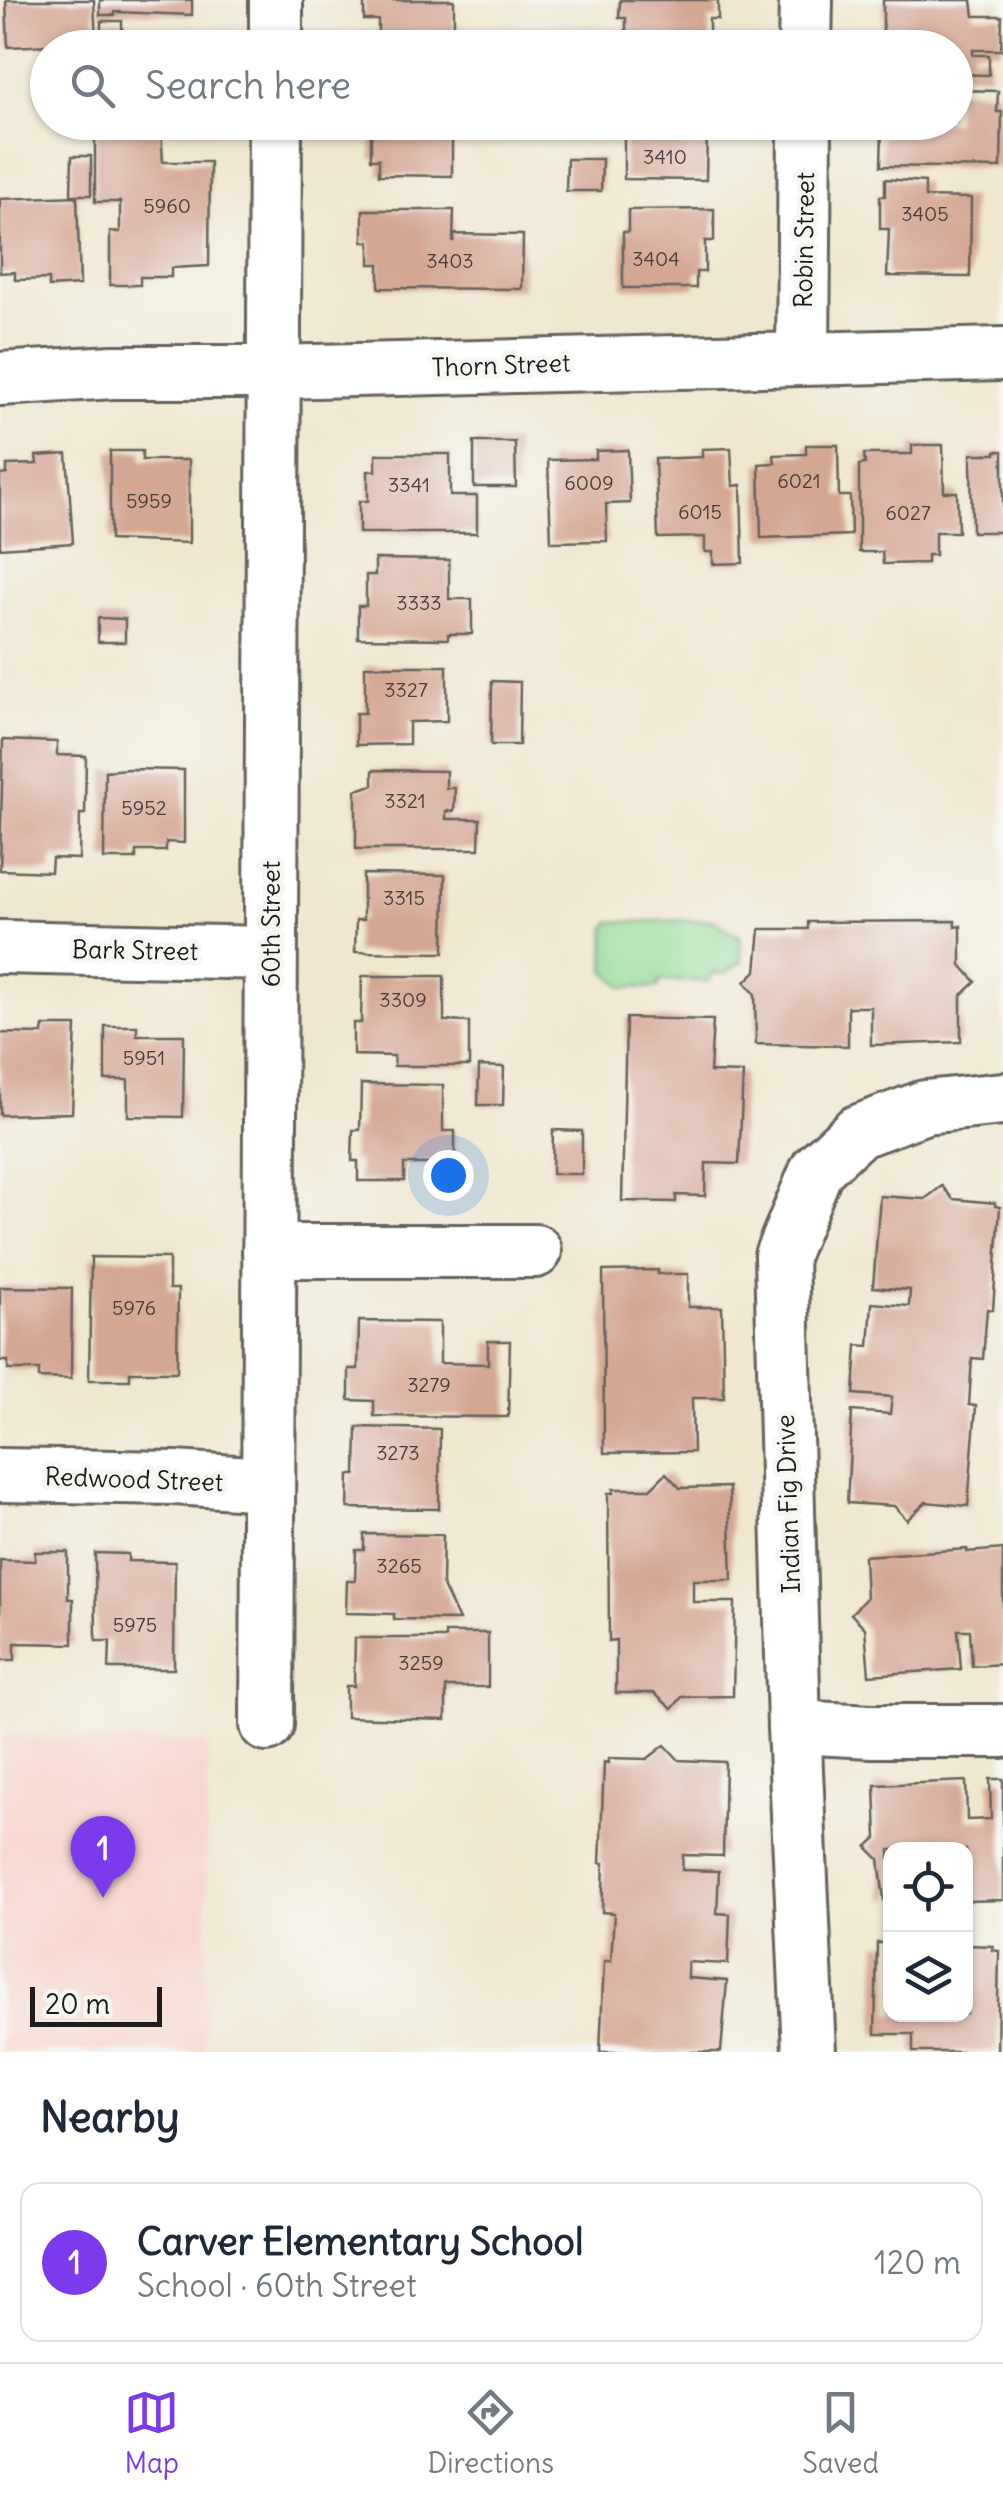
<!DOCTYPE html>
<html lang="en">
<head>
<meta charset="utf-8">
<style>
	:root { --surface:#fff; --page:#f6f6f7; --text:#1f2937; --muted:#747a83; --line:#e0e1e3; --accent:#7c3aed }
	body { margin:0; font-family:Delius,sans-serif; background:var(--page); color:var(--text) }
	.controls { position:absolute; right:30px; bottom:30px; display:grid; overflow:hidden; border-radius:20px; box-shadow:0 2px 8px #0004 }
	.controls button { width:90px; height:90px; display:grid; place-items:center; padding:0; border:0; border-bottom:2px solid var(--line); background:var(--surface); color:var(--text); font:50px sans-serif }
	.scale { position:absolute; left:30px; bottom:25px; width:132px; box-sizing:border-box; padding-left:10px; border:5px solid #1c1c1c; border-top:0; font-size:28px; line-height:35px; white-space:nowrap; color:#1c1c1c; -webkit-text-stroke:8px #f6f6f2; paint-order:stroke }
	.you { position:absolute; left:448px; top:1175px; width:35px; height:35px; margin:-25px; border:8px solid #fff; border-radius:50%; background:#1a73e8; box-shadow:0 0 0 15px #1a73e833 }
	.badge { display:grid; place-items:center; width:65px; height:65px; border-radius:50%; background:var(--accent); color:#fff; font-size:32px; font-weight:700 }
	.pin { position:absolute; translate:-50% -82px; filter:drop-shadow(0 2px 5px #0008) }
	.pin::after { content:''; position:absolute; top:52px; width:35px; height:30px; background:inherit; clip-path:polygon(0 0,100% 0,50% 100%) }
	.list { margin:0; padding:0; list-style:none }
	h2 { display:flex; justify-content:space-between; align-items:center; height:130px; margin:0; padding:0 40px; font-size:42px }
	h2 small { font-size:32px; font-weight:400; color:var(--muted) }
	.list li { display:grid; grid-template-columns:65px 1fr auto; gap:30px; align-items:center; box-sizing:border-box; height:160px; margin:0 20px 20px; padding:0 20px; border:2px solid var(--line); border-radius:20px }
	.list b { display:block; font-size:38px; white-space:nowrap }
	.list p { margin:0; font-size:32px; white-space:nowrap; color:var(--muted) }
	.list em { font-size:32px; font-style:normal; color:var(--muted) }
	.icon { flex:none; width:55px; height:55px; fill:none; stroke:currentColor; stroke-width:2; stroke-linecap:round; stroke-linejoin:round }
	.map { position:relative; flex:none; width:1003px; height:2052px; overflow:hidden }
	.search { position:absolute; background:var(--surface); box-shadow:0 2px 8px #0004; left:30px; right:30px; top:30px; height:110px; display:flex; align-items:center; gap:25px; box-sizing:border-box; padding:0 35px; border-radius:55px; color:var(--muted); font-size:38px }
	.sheet { height:310px; background:var(--surface) }
	nav { display:flex; justify-content:space-around; align-items:center; box-sizing:border-box; height:140px; border-top:2px solid var(--line); background:var(--surface); font-size:28px; color:var(--muted) }
	nav a { display:grid; justify-items:center; gap:5px }
	nav .on { color:var(--accent) }
	.map>svg:first-child { display:block }
	.built { fill:#f7d1c8 }
	.green { fill:#92db97; stroke:#577c5a; stroke-width:2.5 }
	.building { fill:#d4a694 }
	.lines { fill:none; stroke-linecap:round; stroke-linejoin:round }
	.street-casing { stroke:#66635b; stroke-width:58 }
	.street { stroke:#fff; stroke-width:52 }
	.labels { text-anchor:middle; dominant-baseline:central; stroke-width:10; stroke-linejoin:round; paint-order:stroke }
	.number-label { font-size:20px; fill:#4a3e3a }
	.street-label { font-size:25px; fill:#1c1c1c; stroke:#f6f6f2 }
</style>
</head>
<body>
<div class="map">
<svg width="1003" height="2052" viewBox="0 0 1003 2052">
	<rect width="100%" height="100%" fill="#f6f6f2"/>
	<filter id="ink" filterUnits="userSpaceOnUse"><feTurbulence type="fractalNoise" baseFrequency=".01" numOctaves="2"/><feDisplacementMap in="SourceGraphic" scale="20" xChannelSelector="R" yChannelSelector="G"/><feConvolveMatrix kernelMatrix="1 2 1 2 8 2 1 2 1" color-interpolation-filters="sRGB"/></filter>
	<filter id="wash" filterUnits="userSpaceOnUse"><feTurbulence type="fractalNoise" baseFrequency=".0048" numOctaves="4" result="noise"/><feDisplacementMap in="SourceGraphic" scale="40" xChannelSelector="R" yChannelSelector="G"/><feGaussianBlur stdDeviation="2.25" result="paint"/><feColorMatrix in="noise" values="0 0 0 0 0 0 0 0 0 0 0 0 0 0 0 0 0 1.4 0 .05"/><feComposite in="paint" operator="in"/></filter>
	<g filter="url(#wash)">
		<rect width="100%" height="100%" fill="#efe7cf"/>
		<polygon class="built" points="0,1736 208,1743 205,2052 0,2052"/>
		<polygon class="green" points="712,920 740,937 742,961 726,973 713,973 707,981 659,981 659,987 624,988 605,970 606,928 611,922"/>
		<g id="blocks">
			<g class="building">
				<polygon points="6,0 94,0 96,43 8,47"/>
				<polygon points="100,0 192,0 192,15 115,12 115,15 100,15"/>
				<polygon points="364,0 454,0 454,48 378,48 378,20 364,20"/>
				<polygon points="620,0 718,0 718,19 709,19 709,48 626,48 626,18 619,18"/>
				<polygon points="883,0 972,0 974,16 1002,16 1001,50 973,50 973,55 989,55 989,75 956,74 956,48 883,48"/>
				<rect x="101" y="21" width="21" height="24"/>
				<polygon points="956,90 998,91 997,112 1002,112 1001,168 881,166 882,130 890,130 890,122 956,122"/>
				<polygon points="364,122 452,122 452,176 379,175 379,159 371,159 371,129 364,129"/>
				<polygon points="624,122 715,122 715,133 707,133 706,180 624,179"/>
				<polygon points="118,131 161,131 163,162 210,162 209,266 171,268 171,277 140,277 140,285 110,285 110,232 120,232 120,202 95,202 95,134"/>
				<polygon points="72,156 91,156 91,195 71,195"/>
				<polygon points="567,159 602,159 601,191 566,191"/>
				<polygon points="885,179 925,182 925,197 971,198 970,277 887,276 889,229 880,229 880,196 885,196"/>
				<polygon points="77,196 80,285 49,287 49,279 15,280 15,272 0,273 0,199"/>
				<polygon points="714,209 714,241 705,241 705,272 696,272 696,288 623,288 623,232 628,232 628,210"/>
				<polygon points="363,210 454,210 453,242 455,234 523,235 522,289 379,288 379,264 370,264 370,242 363,242"/>
				<polygon points="474,442 515,442 516,487 474,487"/>
				<polygon points="806,445 838,445 839,496 850,496 851,535 761,538 759,464 775,463 774,455 806,454"/>
				<polygon points="912,445 943,445 944,492 957,492 958,532 935,532 935,555 927,555 927,563 883,564 882,552 859,552 859,465 865,464 864,454 912,454"/>
				<polygon points="731,448 733,486 741,485 743,563 713,564 713,552 705,552 705,537 658,538 655,459 702,457 702,449"/>
				<polygon points="628,450 630,503 606,504 607,541 551,542 548,460 596,459 596,451"/>
				<polygon points="110,451 142,451 142,460 189,460 189,543 110,540"/>
				<polygon points="996,451 1003,451 1003,532 972,532 971,454 996,454"/>
				<polygon points="67,454 73,543 0,548 0,475 7,474 7,465 37,464 36,456"/>
				<polygon points="376,454 450,454 450,496 477,496 477,533 359,533 359,501 368,501 368,471 376,471"/>
				<polygon points="375,559 449,560 449,599 472,599 472,634 448,634 448,639 358,638 358,606 366,606 366,575 375,575"/>
				<polygon points="98,618 125,619 125,642 98,642"/>
				<polygon points="365,666 447,666 447,721 409,722 409,744 356,745 356,713 365,713"/>
				<polygon points="492,681 520,682 519,745 491,745"/>
				<polygon points="3,740 57,742 57,755 86,756 85,814 80,814 79,859 52,858 51,872 0,870"/>
				<polygon points="128,769 184,770 184,843 166,842 166,851 136,851 136,859 104,859 105,771"/>
				<polygon points="373,770 446,771 446,788 455,788 454,811 446,811 446,819 480,819 479,849 356,849 356,790 373,785"/>
				<polygon points="363,874 445,875 444,953 355,952 356,920 363,920"/>
				<polygon points="955,921 955,927 961,926 961,965 976,982 961,996 961,1042 871,1045 871,1007 848,1007 848,1046 756,1044 755,994 745,982 756,971 760,929 808,929 808,922"/>
				<polygon points="362,976 444,976 444,1021 469,1022 469,1066 394,1066 394,1056 353,1055 353,1023 361,1023"/>
				<polygon points="626,1018 713,1020 710,1072 743,1073 739,1164 706,1163 705,1196 676,1195 676,1202 622,1201"/>
				<polygon points="43,1026 76,1026 72,1113 0,1115 0,1033 42,1034"/>
				<polygon points="105,1026 137,1026 137,1035 184,1035 183,1117 128,1116 128,1080 105,1080"/>
				<polygon points="479,1066 504,1067 503,1105 478,1105"/>
				<polygon points="361,1084 443,1085 443,1131 455,1131 455,1164 404,1164 404,1181 358,1181 358,1161 352,1161 353,1130 360,1130"/>
				<polygon points="553,1130 582,1131 582,1174 552,1174"/>
				<polygon points="942,1186 953,1199 995,1203 995,1206 1000,1207 993,1310 987,1309 983,1359 972,1358 969,1405 976,1406 968,1506 926,1502 907,1520 894,1506 847,1503 852,1411 890,1414 892,1397 854,1394 857,1345 869,1346 872,1303 909,1306 910,1290 873,1287 880,1196 925,1199"/>
				<polygon points="91,1257 169,1258 169,1289 178,1289 177,1372 130,1372 130,1380 89,1380"/>
				<polygon points="658,1270 658,1274 688,1274 688,1307 722,1307 724,1398 692,1398 693,1452 604,1453 603,1271"/>
				<polygon points="0,1287 72,1288 71,1379 39,1378 39,1370 8,1370 8,1361 0,1361"/>
				<polygon points="359,1321 440,1322 440,1363 488,1364 488,1341 510,1341 508,1417 374,1416 374,1401 349,1400 349,1369 358,1369"/>
				<polygon points="357,1427 440,1429 439,1509 348,1508 349,1475 356,1475"/>
				<polygon points="666,1473 680,1488 729,1487 732,1580 693,1580 693,1602 735,1602 733,1696 682,1697 672,1709 654,1693 616,1693 616,1640 609,1641 608,1493 613,1493 613,1489 650,1489"/>
				<polygon points="364,1534 443,1535 442,1584 459,1620 394,1619 394,1614 346,1613 347,1581 355,1581 356,1550 364,1550"/>
				<polygon points="967,1549 967,1552 1003,1549 1003,1664 972,1666 970,1630 958,1630 961,1669 869,1675 865,1628 851,1614 866,1598 864,1556"/>
				<polygon points="35,1552 68,1552 68,1599 73,1599 73,1644 15,1643 15,1660 0,1660 0,1560 35,1561"/>
				<polygon points="95,1553 128,1554 128,1561 175,1562 174,1669 109,1669 110,1641 96,1641"/>
				<polygon points="445,1633 488,1633 488,1687 446,1687 446,1720 346,1717 346,1686 354,1686 355,1638 445,1638"/>
				<polygon points="665,1745 679,1760 725,1762 723,1856 683,1855 682,1870 719,1871 717,1913 730,1914 728,1964 688,1962 688,1978 727,1981 721,2052 600,2052 604,1961 611,1961 614,1913 602,1912 604,1863 600,1863 604,1762 609,1763 609,1758 647,1759"/>
				<polygon points="990,1779 1003,1779 1003,1900 966,1901 966,1850 890,1850 890,1899 884,1900 879,1859 867,1847 877,1838 875,1785 966,1781 967,1820 991,1819"/>
				<polygon points="877,1943 890,1943 890,2014 966,2014 966,1945 993,1946 992,1950 999,1951 997,2052 913,2052 913,2034 875,2034"/>
			</g>
		</g>
	</g>
	<g filter="url(#ink)">
		<use href="#blocks" fill-opacity="0" stroke="#66635b" stroke-width="2.5"/>
		<g class="lines">
			<g class="street-casing">
				<g id="street">
					<polyline points="276,48 276,0"/>
					<polyline points="805,48 806,0"/>
					<polyline points="803,357 805,122"/>
					<polyline points="0,379 113,372 274,372 1003,354"/>
					<polyline points="0,947 270,953"/>
					<polyline points="269,1251 535,1251"/>
					<polyline points="0,1475 175,1478 268,1484"/>
					<polyline points="267,1725 275,122"/>
					<polyline points="794,1727 872,1731 1003,1731"/>
					<polyline points="809,2052 794,1727 781,1256 817,1169 857,1132 925,1107 1003,1099"/>
				</g>
			</g>
			<use href="#street" class="street"/>
		</g>
	</g>
	<g class="labels">
		<g class="number-label">
			<text x="665" y="156">3410</text>
			<text x="167" y="205">5960</text>
			<text x="925" y="213">3405</text>
			<text x="656" y="258">3404</text>
			<text x="450" y="260">3403</text>
			<text x="799" y="480">6021</text>
			<text x="589" y="482">6009</text>
			<text x="409" y="484">3341</text>
			<text x="149" y="500">5959</text>
			<text x="700" y="511">6015</text>
			<text x="908" y="512">6027</text>
			<text x="419" y="602">3333</text>
			<text x="406" y="689">3327</text>
			<text x="405" y="800">3321</text>
			<text x="144" y="807">5952</text>
			<text x="404" y="897">3315</text>
			<text x="403" y="999">3309</text>
			<text x="144" y="1057">5951</text>
			<text x="134" y="1307">5976</text>
			<text x="429" y="1384">3279</text>
			<text x="398" y="1452">3273</text>
			<text x="399" y="1565">3265</text>
			<text x="135" y="1624">5975</text>
			<text x="421" y="1662">3259</text>
		</g>
		<g class="street-label">
			<text transform="translate(804 240) rotate(-89)">Robin Street</text>
			<text transform="translate(501 365) rotate(-2)">Thorn Street</text>
			<text transform="translate(271 924) rotate(-90)">60th Street</text>
			<text transform="translate(135 950) rotate(1)">Bark Street</text>
			<text transform="translate(134 1479) rotate(2)">Redwood Street</text>
			<text transform="translate(788 1504) rotate(-92)">Indian Fig Drive</text>
		</g>
	</g>
</svg>
<div class="controls">
<button><svg class="icon" aria-label="locate" viewBox="0 0 24 24"><circle cx="12" cy="12" r="6"/><path d="M12 2v4M12 18v4M2 12h4M18 12h4"/></svg></button>
<button><svg class="icon" aria-label="layers" viewBox="0 0 24 24"><path d="M12 4l9 5-9 5-9-5zM3 14l9 5 9-5"/></svg></button>
</div>
<div class="scale">20 m</div>
<div class="you"></div>
<div class="pin badge" style="left:103px;top:1898px">1</div>
<div class="search"><svg class="icon" aria-label="search" viewBox="0 0 24 24"><circle cx="10" cy="10" r="6"/><path d="M15 15l6 6"/></svg>Search here</div>
</div>
<section class="sheet">
<h2>Nearby<small></small></h2>
<ul class="list">
<li><span class="badge">1</span><div><b>Carver Elementary School</b><p>School · 60th Street</p></div><em>120 m</em></li>
</ul>
</section>
<nav>
<a class="on"><svg class="icon" aria-label="map" viewBox="0 0 24 24"><path d="M3 6l6-2 6 2 6-2v14l-6 2-6-2-6 2zM9 4v14M15 6v14"/></svg>Map</a>
<a><svg class="icon" aria-label="directions" viewBox="0 0 24 24"><path d="M12 3l9 9-9 9-9-9zM9 14v-3h6M13 9l2 2-2 2"/></svg>Directions</a>
<a><svg class="icon" aria-label="saved" viewBox="0 0 24 24"><path d="M7 4h10v16l-5-4-5 4z"/></svg>Saved</a>
</nav>
</body>
</html>
